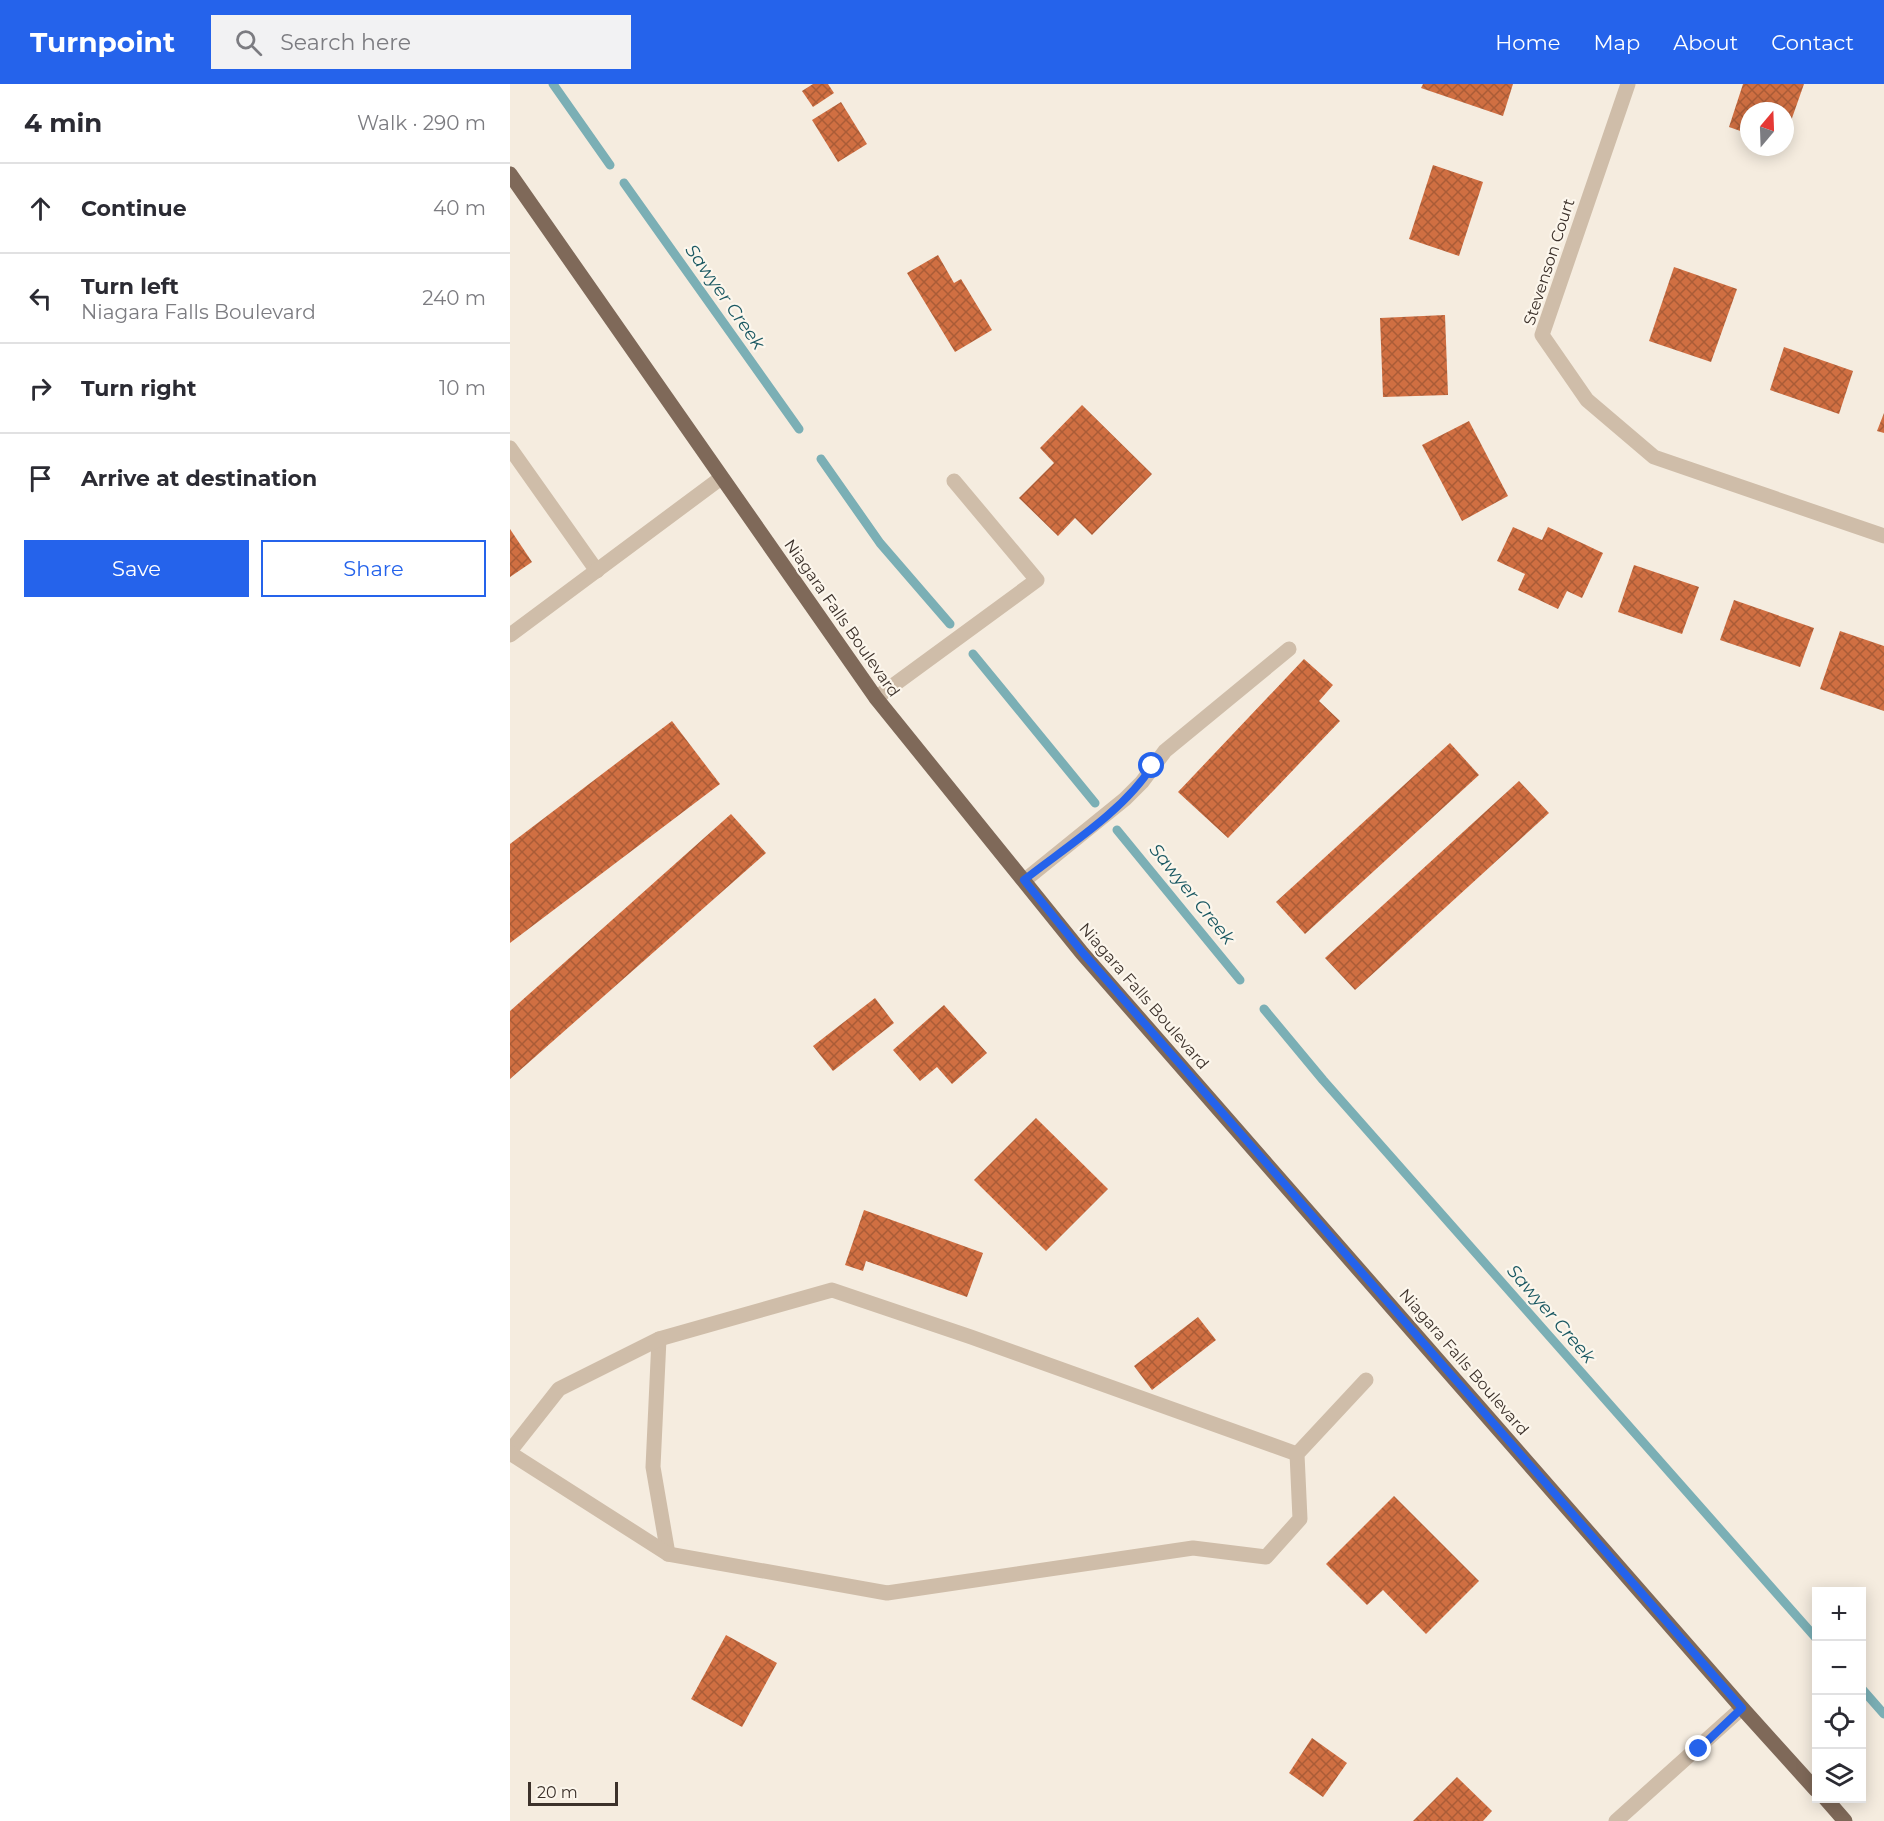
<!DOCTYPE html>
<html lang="en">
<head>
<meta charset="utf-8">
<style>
	:root { --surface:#fff; --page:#f2f2f3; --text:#2b2b33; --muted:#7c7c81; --line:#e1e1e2; --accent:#2563eb }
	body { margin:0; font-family:Montserrat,sans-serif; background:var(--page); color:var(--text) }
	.controls { position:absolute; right:18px; bottom:18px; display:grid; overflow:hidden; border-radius:0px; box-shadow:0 3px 15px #0003 }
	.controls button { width:54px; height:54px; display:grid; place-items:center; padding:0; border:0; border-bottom:2px solid var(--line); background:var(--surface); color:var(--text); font:30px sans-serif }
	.compass { position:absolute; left:1230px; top:18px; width:54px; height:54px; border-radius:50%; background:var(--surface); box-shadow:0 3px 15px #0003; rotate:19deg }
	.scale { position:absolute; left:18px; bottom:15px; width:90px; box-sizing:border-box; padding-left:6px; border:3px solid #3c312a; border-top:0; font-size:16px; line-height:21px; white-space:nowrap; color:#3c312a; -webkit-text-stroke:4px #fcf6ec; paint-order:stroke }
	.stop { position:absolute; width:18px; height:18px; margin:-14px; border:4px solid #2563eb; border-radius:50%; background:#fff }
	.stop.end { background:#2563eb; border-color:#fff; box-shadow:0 2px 6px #0008 }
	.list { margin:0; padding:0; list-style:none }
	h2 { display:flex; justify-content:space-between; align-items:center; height:78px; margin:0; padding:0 24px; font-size:26px }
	h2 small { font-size:20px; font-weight:400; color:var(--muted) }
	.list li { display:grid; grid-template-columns:39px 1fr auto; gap:18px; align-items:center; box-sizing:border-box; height:90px; padding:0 24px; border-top:2px solid var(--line) }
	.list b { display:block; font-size:22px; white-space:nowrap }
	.list p { margin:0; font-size:20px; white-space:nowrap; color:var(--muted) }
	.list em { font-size:20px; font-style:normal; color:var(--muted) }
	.actions { display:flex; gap:12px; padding:18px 24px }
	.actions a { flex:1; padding:14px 0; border:2px solid var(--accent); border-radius:0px; text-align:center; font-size:21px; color:var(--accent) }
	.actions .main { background:var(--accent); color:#fff }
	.icon { flex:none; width:33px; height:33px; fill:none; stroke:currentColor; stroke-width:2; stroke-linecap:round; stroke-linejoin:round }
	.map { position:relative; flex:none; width:1374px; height:1737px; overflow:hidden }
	header { display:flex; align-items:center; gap:36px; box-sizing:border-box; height:84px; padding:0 30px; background:var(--accent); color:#fff }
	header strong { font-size:28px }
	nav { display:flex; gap:33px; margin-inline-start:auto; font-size:21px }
	.search { width:420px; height:54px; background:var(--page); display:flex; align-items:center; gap:15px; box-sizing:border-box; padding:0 21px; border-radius:0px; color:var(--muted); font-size:22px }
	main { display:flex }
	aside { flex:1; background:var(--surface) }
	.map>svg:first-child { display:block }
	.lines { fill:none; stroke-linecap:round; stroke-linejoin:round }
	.stream { stroke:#7bafb5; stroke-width:9 }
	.building { fill:url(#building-cross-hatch) }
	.minor { stroke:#cfbda9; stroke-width:15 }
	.major { stroke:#7f6959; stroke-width:15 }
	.route { stroke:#2563eb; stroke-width:8 }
	.labels { text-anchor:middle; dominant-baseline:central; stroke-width:4.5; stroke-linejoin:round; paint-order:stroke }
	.street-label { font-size:16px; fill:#3c312a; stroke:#fcf6ec }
	.water-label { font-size:18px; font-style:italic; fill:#1a5862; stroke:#fcf6ec }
</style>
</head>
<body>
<header>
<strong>Turnpoint</strong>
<div class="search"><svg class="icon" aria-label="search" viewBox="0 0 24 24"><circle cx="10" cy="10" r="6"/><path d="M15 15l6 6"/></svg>Search here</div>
<nav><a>Home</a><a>Map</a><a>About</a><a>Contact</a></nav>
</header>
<main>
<aside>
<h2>4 min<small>Walk · 290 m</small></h2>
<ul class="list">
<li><svg class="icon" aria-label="ahead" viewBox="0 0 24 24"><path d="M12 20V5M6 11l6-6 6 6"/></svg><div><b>Continue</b></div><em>40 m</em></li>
<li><svg class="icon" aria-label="left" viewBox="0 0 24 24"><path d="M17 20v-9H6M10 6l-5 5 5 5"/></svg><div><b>Turn left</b><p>Niagara Falls Boulevard</p></div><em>240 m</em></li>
<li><svg class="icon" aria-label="right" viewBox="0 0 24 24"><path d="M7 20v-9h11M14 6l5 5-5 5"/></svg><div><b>Turn right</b></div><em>10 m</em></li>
<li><svg class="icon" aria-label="arrive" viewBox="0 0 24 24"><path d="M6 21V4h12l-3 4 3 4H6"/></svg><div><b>Arrive at destination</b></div></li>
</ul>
<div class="actions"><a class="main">Save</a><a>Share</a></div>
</aside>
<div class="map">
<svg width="1374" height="1737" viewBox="0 0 1374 1737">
	<defs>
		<pattern id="building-cross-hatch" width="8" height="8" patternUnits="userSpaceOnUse" patternTransform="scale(1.5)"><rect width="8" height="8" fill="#d06f42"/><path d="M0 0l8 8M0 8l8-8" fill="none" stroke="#aa5c37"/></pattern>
	</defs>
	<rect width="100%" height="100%" fill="#f5ecdf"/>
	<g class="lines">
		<g class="stream">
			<polyline points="43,0 100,81"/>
			<polyline points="114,99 289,345"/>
			<polyline points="311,375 370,459 440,540"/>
			<polyline points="463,570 585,719"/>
			<polyline points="607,746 730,896"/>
			<polyline points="754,925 813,996 1306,1554"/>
			<polyline points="1352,1605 1374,1630"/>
		</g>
	</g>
	<g class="building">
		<polygon points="303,0 318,0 324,9 303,23 292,7"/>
		<polygon points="913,0 1003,0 993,32 911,4"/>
		<polygon points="1233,0 1294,0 1275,54 1275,27 1239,27 1239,50 1219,43"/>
		<polygon points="331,18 357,60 328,78 302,36"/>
		<polygon points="923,81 973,98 949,172 899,155"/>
		<polygon points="428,171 444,199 451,195 482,246 445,268 397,189"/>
		<polygon points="1164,183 1227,205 1201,278 1139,257"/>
		<polygon points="935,231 938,311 873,313 870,234"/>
		<polygon points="1274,263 1343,287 1329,330 1260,306"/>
		<polygon points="572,321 642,390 582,451 565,434 548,452 509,414 544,379 530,364"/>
		<polygon points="1374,329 1374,349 1367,347"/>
		<polygon points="959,337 998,412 952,437 912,361"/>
		<polygon points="1003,443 1032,456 1038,443 1093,469 1072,514 1057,507 1048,525 1008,506 1015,490 987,477"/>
		<polygon points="0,445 22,478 0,493"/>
		<polygon points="1124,481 1189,503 1172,550 1108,528"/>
		<polygon points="1224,516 1304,544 1290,583 1210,556"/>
		<polygon points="1330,547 1374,562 1374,627 1310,605"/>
		<polygon points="794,575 823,601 809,617 830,637 718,754 668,708"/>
		<polygon points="162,637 210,700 0,859 0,760"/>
		<polygon points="940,659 969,691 795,850 766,818"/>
		<polygon points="1009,697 1039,729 845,906 815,874"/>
		<polygon points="221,730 256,769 0,995 0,927"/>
		<polygon points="365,914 384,939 323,987 303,962"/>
		<polygon points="434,921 477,969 442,1000 427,983 410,997 383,966"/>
		<polygon points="526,1034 598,1105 536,1167 464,1096"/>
		<polygon points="354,1126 473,1169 457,1213 356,1177 353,1187 335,1181"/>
		<polygon points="688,1233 706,1256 642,1306 624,1282"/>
		<polygon points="884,1412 969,1497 916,1550 873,1506 857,1521 816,1480"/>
		<polygon points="216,1551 267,1579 232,1643 181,1615"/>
		<polygon points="802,1654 837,1679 813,1713 779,1689"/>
		<polygon points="947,1693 982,1727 973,1737 903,1737"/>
	</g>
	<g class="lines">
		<g class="minor">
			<polyline points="1118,0 1032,251 1077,316 1144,373 1374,452"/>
			<polyline points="0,364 87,487"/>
			<polyline points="0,551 211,394"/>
			<polyline points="366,614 527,496 444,397"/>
			<polyline points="515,796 615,715 632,698 655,667 779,565"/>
			<polyline points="149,1255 143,1383 158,1470"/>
			<polyline points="0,1367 49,1305 149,1255 322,1206 461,1253 787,1370"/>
			<polyline points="0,1369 158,1470 377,1509 683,1464 756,1473 790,1435 787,1370 856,1296"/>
			<polyline points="1106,1737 1232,1624"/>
		</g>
		<g class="major">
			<polyline points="0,90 366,614 572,869 1232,1624 1306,1706"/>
			<polyline points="1315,1714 1335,1737"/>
		</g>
	</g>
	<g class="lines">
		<path class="route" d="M 642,682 C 614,727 556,763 514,796 L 573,869 L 1232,1624 L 1189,1665"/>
	</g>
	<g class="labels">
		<g class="street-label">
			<text transform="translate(1039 178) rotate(-72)">Stevenson Court</text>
			<text transform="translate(332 534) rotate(55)">Niagara Falls Boulevard</text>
			<text transform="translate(634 912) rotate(49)">Niagara Falls Boulevard</text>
			<text transform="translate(954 1278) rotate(49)">Niagara Falls Boulevard</text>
		</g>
		<g class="water-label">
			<text transform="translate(215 213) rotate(55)">Sawyer Creek</text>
			<text transform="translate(682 810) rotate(51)">Sawyer Creek</text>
			<text transform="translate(1041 1230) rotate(49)">Sawyer Creek</text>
		</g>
	</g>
</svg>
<div class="controls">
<button>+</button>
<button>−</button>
<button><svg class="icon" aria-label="locate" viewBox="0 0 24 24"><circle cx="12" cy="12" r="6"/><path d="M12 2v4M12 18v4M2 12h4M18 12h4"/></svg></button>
<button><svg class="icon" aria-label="layers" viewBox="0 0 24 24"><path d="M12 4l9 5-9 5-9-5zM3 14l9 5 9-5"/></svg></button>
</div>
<svg class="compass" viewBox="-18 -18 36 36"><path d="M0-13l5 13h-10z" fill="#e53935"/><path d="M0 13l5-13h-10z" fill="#7c7c81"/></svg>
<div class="scale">20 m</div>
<div class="stop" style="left:642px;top:682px"></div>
<div class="stop end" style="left:1189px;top:1665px"></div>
</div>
</main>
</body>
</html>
